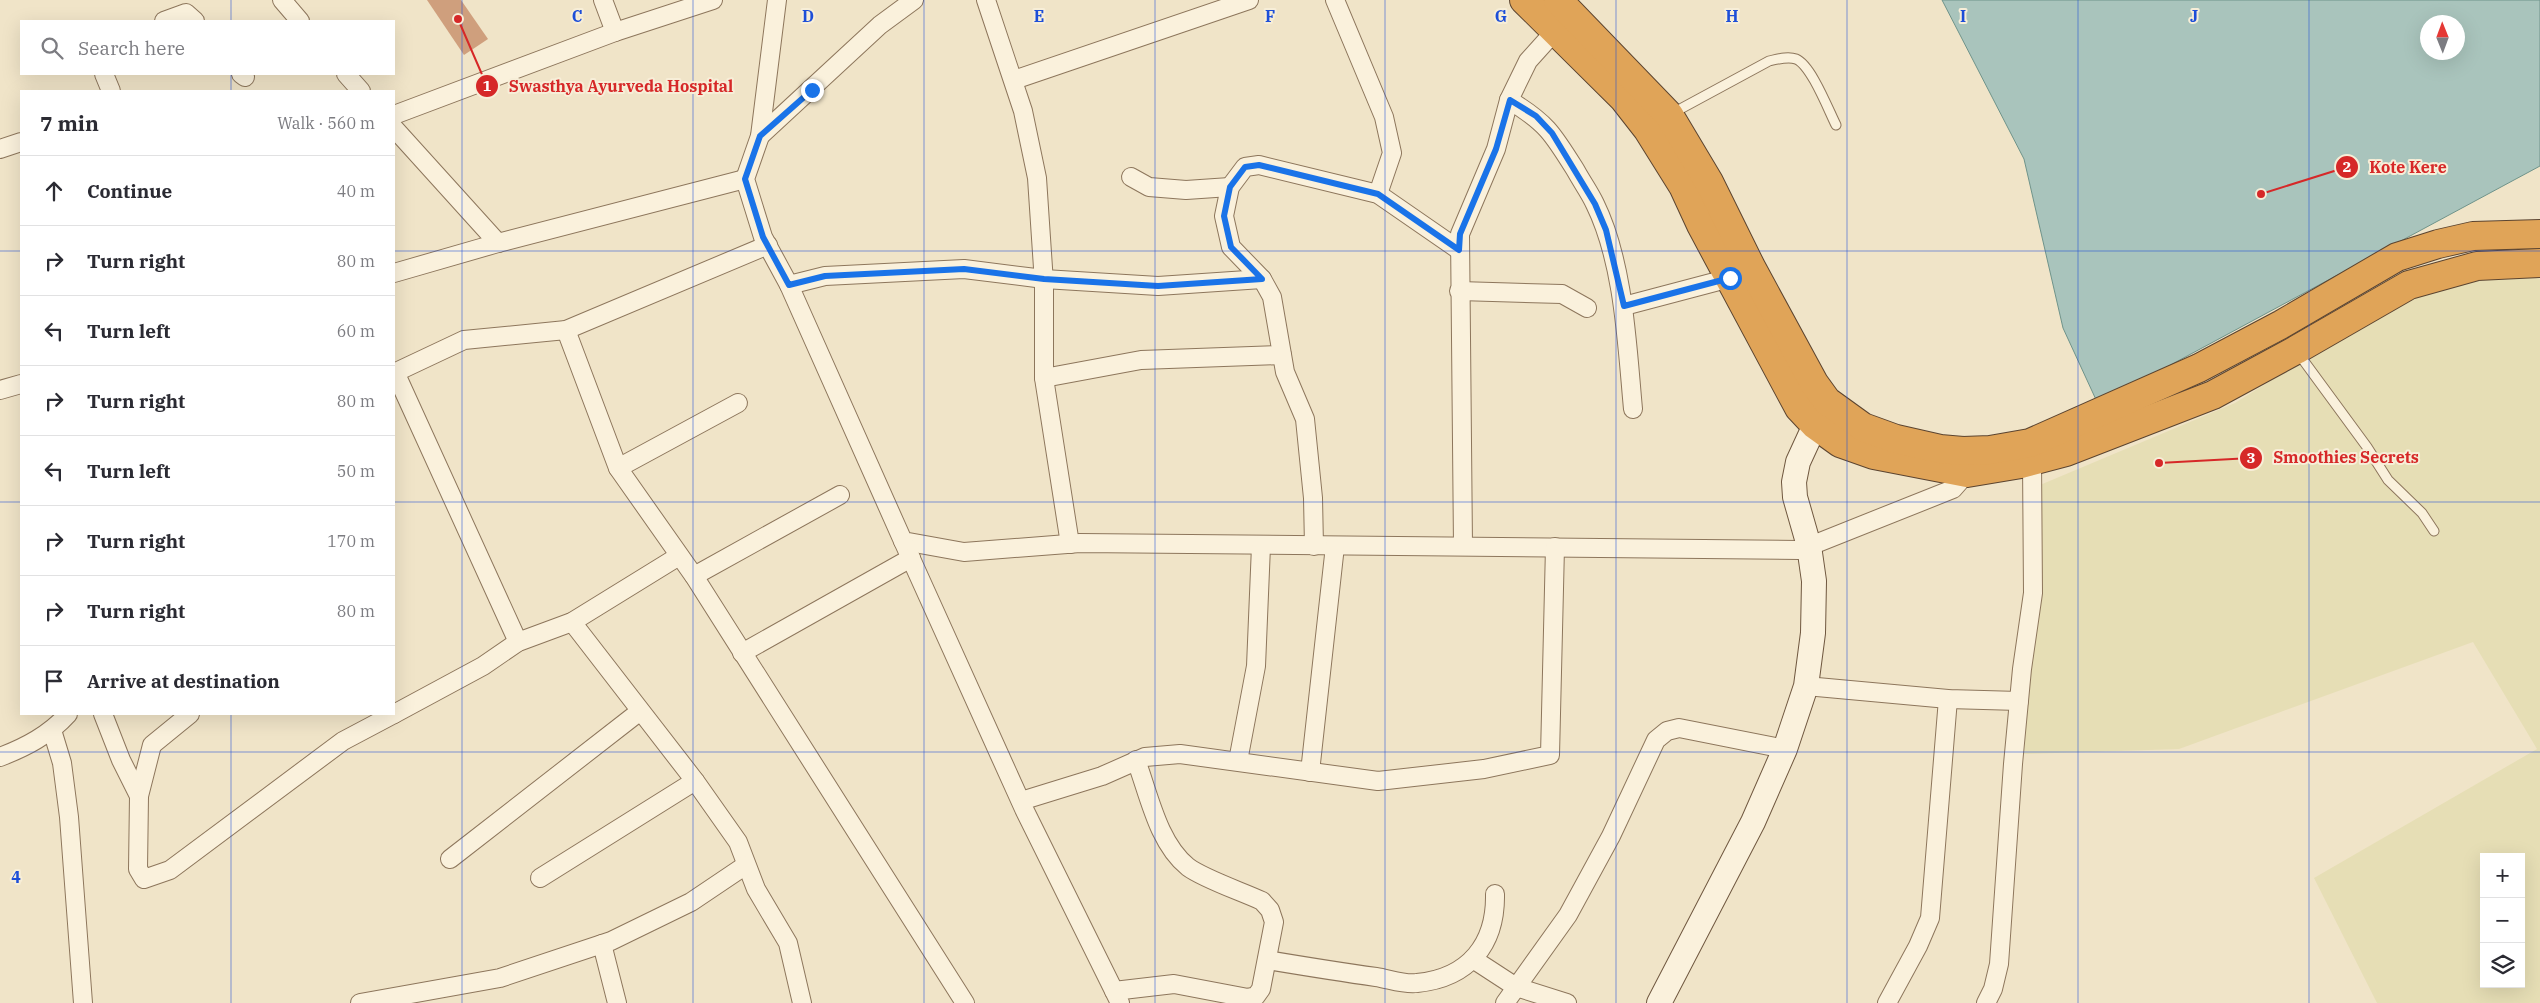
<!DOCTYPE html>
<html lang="en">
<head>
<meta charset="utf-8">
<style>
	:root { --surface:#fff; --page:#f2f2f3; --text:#2b2b33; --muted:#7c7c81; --line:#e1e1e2 }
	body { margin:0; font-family:"IBM Plex Serif",serif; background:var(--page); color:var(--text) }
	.controls { position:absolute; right:15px; bottom:15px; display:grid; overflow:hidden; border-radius:0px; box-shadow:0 5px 20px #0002 }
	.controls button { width:45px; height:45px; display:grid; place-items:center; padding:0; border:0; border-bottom:1px solid var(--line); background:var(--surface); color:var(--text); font:25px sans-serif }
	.compass { position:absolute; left:2420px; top:15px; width:45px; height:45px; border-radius:50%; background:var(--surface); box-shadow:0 5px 20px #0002; rotate:359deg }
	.stop { position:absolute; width:15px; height:15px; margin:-11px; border:4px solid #1a73e8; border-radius:50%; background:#fff }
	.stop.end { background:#1a73e8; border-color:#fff; box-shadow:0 1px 5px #0008 }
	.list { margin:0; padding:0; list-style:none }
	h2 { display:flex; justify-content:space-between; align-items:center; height:65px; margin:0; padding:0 20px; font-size:21px }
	h2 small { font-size:16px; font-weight:400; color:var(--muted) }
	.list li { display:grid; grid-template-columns:32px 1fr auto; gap:15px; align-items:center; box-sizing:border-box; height:70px; padding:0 20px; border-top:1px solid var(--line) }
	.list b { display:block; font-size:19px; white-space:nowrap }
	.list em { font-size:16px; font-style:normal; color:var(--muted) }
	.icon { flex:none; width:28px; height:28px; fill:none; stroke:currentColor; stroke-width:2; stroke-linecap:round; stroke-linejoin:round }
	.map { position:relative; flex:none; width:2540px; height:1003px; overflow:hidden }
	.search { position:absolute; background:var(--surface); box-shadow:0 5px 20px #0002; left:20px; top:20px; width:375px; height:55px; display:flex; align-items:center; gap:12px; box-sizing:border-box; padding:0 18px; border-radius:0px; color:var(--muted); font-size:19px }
	.panel { position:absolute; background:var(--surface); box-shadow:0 5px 20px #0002; left:20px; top:90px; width:375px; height:625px; border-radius:0px }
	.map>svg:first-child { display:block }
	.farmland { fill:#e6deb5; fill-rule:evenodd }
	.water { fill:#a9c4bc; stroke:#6f938a; fill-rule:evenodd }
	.building { fill:#cf9f7d }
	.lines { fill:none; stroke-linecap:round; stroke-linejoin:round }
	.lane-casing { stroke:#8d765c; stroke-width:11 }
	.street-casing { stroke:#8d765c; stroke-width:20 }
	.secondary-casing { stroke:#6f573f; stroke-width:26 }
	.highway-casing { stroke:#5b4430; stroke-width:30 }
	.lane { stroke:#faf1dc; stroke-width:9 }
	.street { stroke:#faf1dc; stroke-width:18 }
	.secondary { stroke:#faf1dc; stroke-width:24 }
	.highway { stroke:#e0a458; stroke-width:28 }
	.route { stroke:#1a73e8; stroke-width:6 }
	.grid { fill:none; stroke:#1d4ed8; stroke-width:1; stroke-opacity:0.55 }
	.grid-label { font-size:16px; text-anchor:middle; font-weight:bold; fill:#1d4ed8; stroke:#f7eed8; stroke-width:4; stroke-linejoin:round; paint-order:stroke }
	.leader { fill:none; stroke:#d62828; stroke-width:2 }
	.callout-dot { fill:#d62828; stroke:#f7eed8; stroke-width:2 }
	.mark-label { font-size:15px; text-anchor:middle; font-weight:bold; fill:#fff }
	.callout-label { font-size:16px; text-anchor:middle; font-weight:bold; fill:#d62828; stroke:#f7eed8; stroke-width:4; stroke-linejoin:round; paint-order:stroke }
</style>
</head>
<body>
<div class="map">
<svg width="2540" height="1003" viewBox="0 0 2540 1003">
	<rect width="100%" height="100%" fill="#f0e4c8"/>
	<path class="farmland" d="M 2531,277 L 2540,279 L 2540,1003 L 2377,1003 L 2314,878 L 2537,749 L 2473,642 L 2179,749 L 2024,754 L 2040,485 L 2235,403 L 2427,283 ZM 2484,857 L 2521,857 L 2521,984 L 2484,984 Z"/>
	<path class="water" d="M 1942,0 L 2540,0 L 2540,166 L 2098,404 L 2063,328 L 2024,159 ZM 2428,22 L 2458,22 L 2458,52 L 2428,52 Z"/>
	<polygon class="building" points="427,0 461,0 488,39 464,55"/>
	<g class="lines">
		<g class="lane-casing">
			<g id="lane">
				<path d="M 1671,114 L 1769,61 C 1778,59 1788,56 1796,59 C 1811,65 1828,109 1836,125"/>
				<polyline points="2298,353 2367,447 2388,480 2422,513 2434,531"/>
			</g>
		</g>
		<g class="street-casing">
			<g id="street">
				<polyline points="282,0 300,21"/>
				<polyline points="603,0 615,32"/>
				<polyline points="777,0 760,136 745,179 763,237 789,285 903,541 964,552 1080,543 1800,550 1953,489 1967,473"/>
				<polyline points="986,0 1023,111 1037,178 1044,283 1044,378 1070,544"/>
				<polyline points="1335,0 1384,117 1392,153 1378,194"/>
				<polyline points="164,21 186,13 195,21"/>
				<polyline points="104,74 111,91"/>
				<polyline points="241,74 245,77"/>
				<polyline points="346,74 361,91"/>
				<polyline points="1014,80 1249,0"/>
				<path d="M 1509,100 C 1547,123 1553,134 1576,171 C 1582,182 1590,193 1595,204 C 1624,263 1627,345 1633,409"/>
				<polyline points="394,115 615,32 713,0"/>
				<polyline points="394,128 498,243"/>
				<polyline points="760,136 880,25 914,0"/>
				<polyline points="0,149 21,142"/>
				<polyline points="1131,177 1149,187 1186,190 1230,187"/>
				<polyline points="394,273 498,243 745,179"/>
				<polyline points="789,285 825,276 964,269 1044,279 1158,286 1262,279"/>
				<polyline points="1459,291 1562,294 1587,308"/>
				<polyline points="1624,306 1730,278"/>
				<polyline points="566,330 618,468 694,576 965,1003"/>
				<polyline points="395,372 518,642"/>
				<polyline points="394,373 464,340 566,330 768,245"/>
				<polyline points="1044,378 1141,360 1282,355"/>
				<polyline points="0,390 21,384"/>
				<polyline points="618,468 738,403"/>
				<polyline points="903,541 1024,809 1120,1003"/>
				<polyline points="1314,546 1313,498 1305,419 1285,372 1272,297 1262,279 1231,247 1224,216 1230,187 1245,167 1259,165 1378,194 1459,250"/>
				<polyline points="1463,546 1460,234 1496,149 1509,100 1528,61 1555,31"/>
				<polyline points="694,576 840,495"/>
				<polyline points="572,622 695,781 738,842 756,889 788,943 802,1003"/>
				<polyline points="742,653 911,558"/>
				<polyline points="1806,686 1948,699 2019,701"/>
				<polyline points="103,714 121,760 139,796 138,869 144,879 170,870 343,741 394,714"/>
				<polyline points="394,714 483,666 518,642 572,622 679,556"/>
				<polyline points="52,730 62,763 69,817 83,1003"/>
				<path d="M 0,757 C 26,747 49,735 68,714"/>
				<polyline points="1238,761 1256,666 1261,546"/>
				<polyline points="1310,772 1335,546"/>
				<polyline points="139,796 152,745 190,714"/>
				<polyline points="1021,801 1102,776 1145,757 1180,754 1378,781 1484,769 1550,755 1555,547"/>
				<polyline points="450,859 639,712"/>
				<polyline points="540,878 695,781"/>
				<polyline points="602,944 617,1003"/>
				<polyline points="1473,959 1516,987 1567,1003"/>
				<path d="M 1267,960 C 1303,966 1340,972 1376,977 C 1389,979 1405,985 1417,983 C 1469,978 1496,944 1495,894"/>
				<path d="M 1114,991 L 1174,984 L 1248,998 L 1256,996 L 1261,989 L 1274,922 L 1270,910 L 1262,901 C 1243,892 1204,879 1188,867 C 1158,843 1149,795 1136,760"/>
				<polyline points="360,1003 500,978 611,941 691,902 746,865"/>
				<polyline points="1505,1003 1568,915 1611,836 1656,740 1667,731 1679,728 1785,749"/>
				<polyline points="1887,1003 1918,946 1930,918 1948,699"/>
				<polyline points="1986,1003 1993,989 1999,964 2013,764 2022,669 2033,593 2032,461"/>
			</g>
		</g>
		<g class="secondary-casing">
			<polyline id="secondary" points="1659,1003 1753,822 1785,749 1806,686 1813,633 1814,581 1809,546 1795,497 1794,482 1798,462 1815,425"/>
		</g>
		<g class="highway-casing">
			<g id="highway">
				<polyline points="1524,0 1623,98 1648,130 1683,186 1701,225 1799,408 1815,425 1840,443 1874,455 1967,473 2021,464 2066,452 2213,395 2296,350 2409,285 2477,266 2540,263"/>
				<polyline points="1558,0 1669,115 1709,182 1751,267 1814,383 1827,401 1863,427 1896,439 1940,449 1963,451 1990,450 2030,443 2199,368 2282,324 2397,257 2438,244 2473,236 2540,234"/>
			</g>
		</g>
		<use href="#lane" class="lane"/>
		<use href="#street" class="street"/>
		<use href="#secondary" class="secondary"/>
		<use href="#highway" class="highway"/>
	</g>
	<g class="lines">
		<polyline class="route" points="812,90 760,136 745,179 763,237 789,285 825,276 964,269 1044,279 1158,286 1262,279 1231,247 1224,216 1230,187 1245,167 1259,165 1378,194 1459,250 1460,234 1496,149 1510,100 1536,116 1552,133 1595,204 1606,230 1624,306 1730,278"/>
	</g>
	<path class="grid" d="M 231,0 L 231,21M 462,0 L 462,1003M 693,0 L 693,1003M 924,0 L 924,1003M 1155,0 L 1155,1003M 1385,0 L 1385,1003M 1616,0 L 1616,1003M 1847,0 L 1847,1003M 2078,0 L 2078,1003M 2309,0 L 2309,1003M 231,74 L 231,91M 0,251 L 21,251M 394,251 L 2540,251M 0,502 L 21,502M 394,502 L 2540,502M 231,714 L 231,1003M 0,752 L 2540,752"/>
	<g class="grid-label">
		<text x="577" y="22">C</text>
		<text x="808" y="22">D</text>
		<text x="1039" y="22">E</text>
		<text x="1270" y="22">F</text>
		<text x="1501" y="22">G</text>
		<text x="1732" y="22">H</text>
		<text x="1963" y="22">I</text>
		<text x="2194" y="22">J</text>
		<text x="16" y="883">4</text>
	</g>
	<path class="leader" d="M458 19L487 86M2261 194L2347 167M2159 463L2251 458"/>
	<g class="callout-dot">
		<circle cx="458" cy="19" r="5"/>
		<circle cx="2261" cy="194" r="5"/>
		<circle cx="2159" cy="463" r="5"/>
		<circle cx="487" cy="86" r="12"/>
		<circle cx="2347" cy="167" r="12"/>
		<circle cx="2251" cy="458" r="12"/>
	</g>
	<g class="mark-label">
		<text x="487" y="91">1</text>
		<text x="2347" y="172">2</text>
		<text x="2251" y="463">3</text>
	</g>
	<g class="callout-label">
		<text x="621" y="92">Swasthya Ayurveda Hospital</text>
		<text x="2408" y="173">Kote Kere</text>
		<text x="2346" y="463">Smoothies Secrets</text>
	</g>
</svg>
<div class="controls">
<button>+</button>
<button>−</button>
<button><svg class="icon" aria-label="layers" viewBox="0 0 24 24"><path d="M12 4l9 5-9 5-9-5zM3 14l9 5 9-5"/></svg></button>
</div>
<svg class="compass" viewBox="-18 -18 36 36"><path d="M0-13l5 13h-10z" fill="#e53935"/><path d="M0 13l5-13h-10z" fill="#7c7c81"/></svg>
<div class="stop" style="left:1730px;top:278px"></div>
<div class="stop end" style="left:812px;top:90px"></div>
<div class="search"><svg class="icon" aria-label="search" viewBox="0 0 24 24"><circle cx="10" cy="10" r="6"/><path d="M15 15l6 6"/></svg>Search here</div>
<section class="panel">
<h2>7 min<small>Walk · 560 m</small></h2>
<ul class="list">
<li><svg class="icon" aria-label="ahead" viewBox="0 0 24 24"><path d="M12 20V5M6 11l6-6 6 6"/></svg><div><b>Continue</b></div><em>40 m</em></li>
<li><svg class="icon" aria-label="right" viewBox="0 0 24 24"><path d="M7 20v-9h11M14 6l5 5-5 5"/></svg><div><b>Turn right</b></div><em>80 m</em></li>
<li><svg class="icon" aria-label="left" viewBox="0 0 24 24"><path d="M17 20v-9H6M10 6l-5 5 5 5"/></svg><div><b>Turn left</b></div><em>60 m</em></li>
<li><svg class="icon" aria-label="right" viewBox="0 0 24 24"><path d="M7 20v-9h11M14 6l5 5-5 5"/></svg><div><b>Turn right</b></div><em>80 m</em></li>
<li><svg class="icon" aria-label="left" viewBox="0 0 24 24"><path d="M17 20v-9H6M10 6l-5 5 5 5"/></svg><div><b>Turn left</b></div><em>50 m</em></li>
<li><svg class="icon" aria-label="right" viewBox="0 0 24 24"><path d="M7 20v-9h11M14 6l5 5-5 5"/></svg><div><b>Turn right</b></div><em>170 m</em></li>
<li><svg class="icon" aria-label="right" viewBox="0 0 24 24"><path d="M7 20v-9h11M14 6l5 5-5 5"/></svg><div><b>Turn right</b></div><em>80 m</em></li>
<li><svg class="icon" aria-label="arrive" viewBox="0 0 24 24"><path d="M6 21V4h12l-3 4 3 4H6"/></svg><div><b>Arrive at destination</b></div></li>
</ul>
</section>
</div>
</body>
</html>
